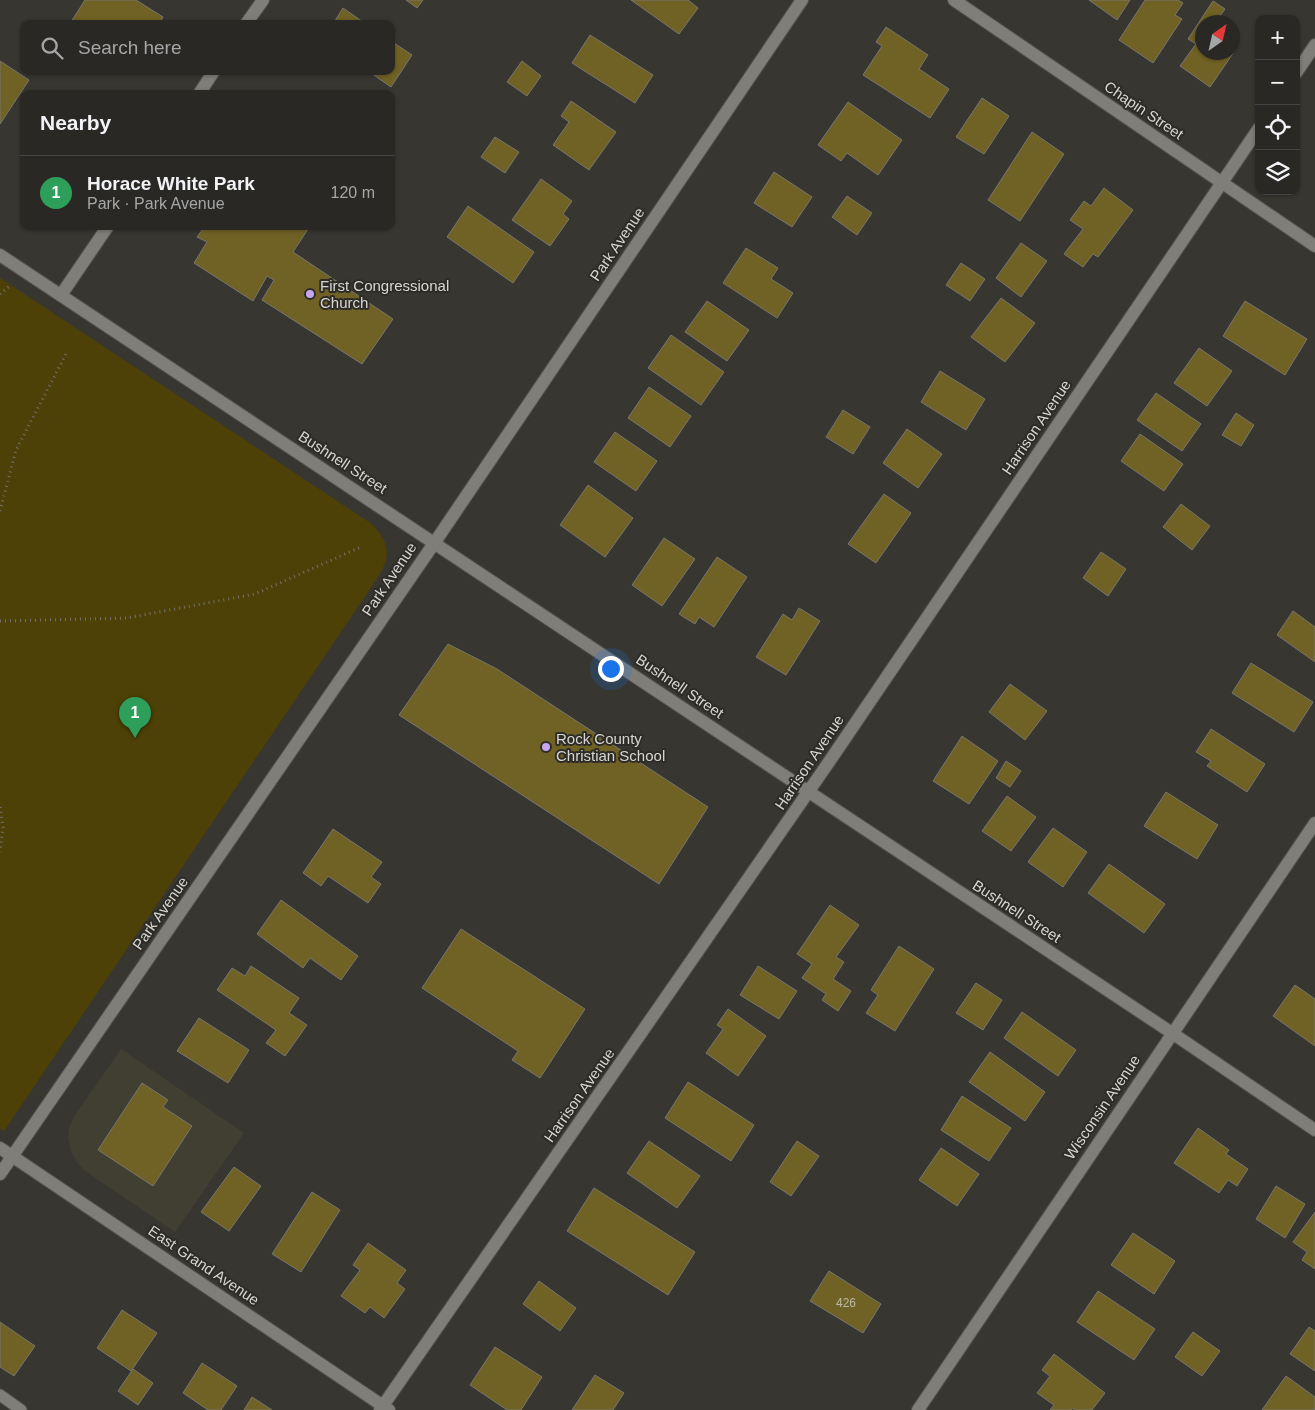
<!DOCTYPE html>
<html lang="en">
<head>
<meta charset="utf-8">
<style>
	:root { --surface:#2a2825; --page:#32302d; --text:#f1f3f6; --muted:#a5a6a7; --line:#464442; --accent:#c8a6ef }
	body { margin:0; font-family:Helvetica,sans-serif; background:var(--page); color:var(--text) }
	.controls { position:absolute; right:15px; top:15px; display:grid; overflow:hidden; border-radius:10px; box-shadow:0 1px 4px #0004 }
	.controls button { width:45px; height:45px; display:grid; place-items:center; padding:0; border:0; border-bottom:1px solid var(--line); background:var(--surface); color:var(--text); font:25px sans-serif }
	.compass { position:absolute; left:1195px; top:15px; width:45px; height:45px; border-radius:50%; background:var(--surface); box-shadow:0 1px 4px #0004; rotate:34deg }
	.you { position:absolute; left:610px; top:668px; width:18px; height:18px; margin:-12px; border:4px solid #fff; border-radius:50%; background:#1a73e8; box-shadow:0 0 0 8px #1a73e833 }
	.badge { display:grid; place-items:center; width:32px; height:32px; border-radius:50%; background:var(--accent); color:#fff; font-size:16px; font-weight:700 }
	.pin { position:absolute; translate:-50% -41px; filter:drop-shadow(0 1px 2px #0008) }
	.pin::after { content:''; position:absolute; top:26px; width:18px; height:15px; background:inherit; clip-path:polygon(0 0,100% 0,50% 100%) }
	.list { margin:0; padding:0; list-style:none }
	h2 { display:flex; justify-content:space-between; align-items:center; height:65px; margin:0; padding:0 20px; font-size:21px }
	h2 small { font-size:16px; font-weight:400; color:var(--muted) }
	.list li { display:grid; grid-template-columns:32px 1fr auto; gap:15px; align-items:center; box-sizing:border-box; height:75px; padding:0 20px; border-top:1px solid var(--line) }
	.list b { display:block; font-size:19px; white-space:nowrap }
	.list p { margin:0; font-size:16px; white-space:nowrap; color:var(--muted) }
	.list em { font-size:16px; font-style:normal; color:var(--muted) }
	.icon { flex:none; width:28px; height:28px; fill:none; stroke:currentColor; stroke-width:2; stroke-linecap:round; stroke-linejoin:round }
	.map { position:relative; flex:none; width:1315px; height:1410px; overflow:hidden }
	.search { position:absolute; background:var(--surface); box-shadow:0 1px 4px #0004; left:20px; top:20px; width:375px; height:55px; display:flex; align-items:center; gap:12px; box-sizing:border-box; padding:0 18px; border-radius:10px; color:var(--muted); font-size:19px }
	.panel { position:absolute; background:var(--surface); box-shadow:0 1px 4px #0004; left:20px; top:90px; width:375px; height:140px; border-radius:10px }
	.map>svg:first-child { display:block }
	.built { fill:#413e32 }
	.green { fill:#4e4107 }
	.building { fill:#706124; stroke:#787670 }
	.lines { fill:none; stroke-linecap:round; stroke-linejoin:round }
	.service-casing { stroke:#53524d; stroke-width:13 }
	.minor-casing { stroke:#53524d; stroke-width:14 }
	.tertiary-casing { stroke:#53524d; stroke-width:14 }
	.path { stroke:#71706b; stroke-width:3; stroke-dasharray:1 4; stroke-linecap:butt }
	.service { stroke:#807e78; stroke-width:11 }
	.minor { stroke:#807e78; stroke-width:12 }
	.tertiary { stroke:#807e78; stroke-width:12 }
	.poi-dot { fill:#c8a6ef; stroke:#2e2c27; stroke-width:2 }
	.labels { text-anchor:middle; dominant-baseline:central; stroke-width:4; stroke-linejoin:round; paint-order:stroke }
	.number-label { font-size:12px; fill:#bdb9a7 }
	.street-label { font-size:15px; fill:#d7d6d3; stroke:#2e2c27 }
	.poi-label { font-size:15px; fill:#d7d6d3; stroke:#2e2c27; text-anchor:start }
</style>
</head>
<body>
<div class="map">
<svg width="1315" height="1410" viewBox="0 0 1315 1410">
	<rect width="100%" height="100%" fill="#383631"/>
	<polygon class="built" points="121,1049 244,1133 175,1232 85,1171 76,1161 70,1148 68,1137 69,1128 75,1115"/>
	<path class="green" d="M 0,278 L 372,524 C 393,547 390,559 374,583 L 4,1131 L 0,1128 Z"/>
	<g class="building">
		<polygon points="85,0 136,0 163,17 159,24 74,24 71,22"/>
		<polygon points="406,0 423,0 417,8"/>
		<polygon points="631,0 688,0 698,8 679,34"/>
		<polygon points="1089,0 1130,0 1117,20"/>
		<polygon points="1145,0 1178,0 1183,3 1175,15 1182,19 1153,63 1119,40"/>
		<polygon points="1213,1 1225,9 1217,20 1220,22 1202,22 1202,52 1232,52 1232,47 1236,49 1210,87 1180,66 1196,44 1188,39"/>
		<polygon points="343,8 366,24 333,24"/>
		<polygon points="886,27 928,55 919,69 949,89 930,118 863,75 882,46 876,42"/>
		<polygon points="590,35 653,75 635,103 572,63"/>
		<polygon points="391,41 412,55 391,87 368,71 391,71"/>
		<polygon points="0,61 29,80 0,124"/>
		<polygon points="522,61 541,76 527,96 507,82"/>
		<polygon points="982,98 1009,116 984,154 956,137"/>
		<polygon points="571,101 616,132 589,170 553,145 569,122 561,116"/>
		<polygon points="848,102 902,140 878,175 847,153 841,161 818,145"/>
		<polygon points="1032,132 1064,154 1020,221 988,200"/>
		<polygon points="495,137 519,152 505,173 481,157"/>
		<polygon points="774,172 812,197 792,227 754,203"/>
		<polygon points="541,179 572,201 563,214 569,219 550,246 512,220"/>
		<polygon points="1104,188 1133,210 1098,257 1093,254 1083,267 1064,254 1083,229 1070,220 1084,201 1091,206"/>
		<polygon points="847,196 872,213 857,235 832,217"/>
		<polygon points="468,206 534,252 513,283 447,237"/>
		<polygon points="205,226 310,226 293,252 393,319 362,364 262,300 274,280 267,276 253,301 194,263 207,242 197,237"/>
		<polygon points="1021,243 1047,261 1021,297 996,278"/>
		<polygon points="746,248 778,268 771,279 793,293 777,318 723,283"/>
		<polygon points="961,263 985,279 970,301 946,285"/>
		<polygon points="1001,298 1035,323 1005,362 971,337"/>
		<polygon points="707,301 749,330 727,361 685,332"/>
		<polygon points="1245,301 1307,339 1285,375 1223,336"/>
		<polygon points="671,335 724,372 701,405 648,368"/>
		<polygon points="1199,348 1232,371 1207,406 1174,383"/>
		<polygon points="940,371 985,399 966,430 921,402"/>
		<polygon points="649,387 691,416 670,447 628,418"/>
		<polygon points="1156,393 1201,424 1182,451 1137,420"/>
		<polygon points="843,410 870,427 853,454 826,437"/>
		<polygon points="1236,413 1254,425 1241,446 1222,435"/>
		<polygon points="907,429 942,454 918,488 883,463"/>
		<polygon points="615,432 657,461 636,491 594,462"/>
		<polygon points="1140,434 1183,464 1164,491 1121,461"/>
		<polygon points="588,485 633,518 605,557 560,525"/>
		<polygon points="884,494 911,513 876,563 848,544"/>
		<polygon points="1181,504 1210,526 1192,550 1163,527"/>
		<polygon points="664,538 695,559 662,606 632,585"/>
		<polygon points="1101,552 1126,569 1108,596 1083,578"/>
		<polygon points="717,557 747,577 714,627 699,617 695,624 679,614"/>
		<polygon points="799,608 820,621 786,675 756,657 783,614 792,620"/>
		<polygon points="1293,611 1315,627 1315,662 1277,635"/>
		<polygon points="448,644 497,669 708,807 659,884 399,715"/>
		<polygon points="1251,663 1313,702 1294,732 1232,693"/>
		<polygon points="1010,684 1047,711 1025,740 989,712"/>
		<polygon points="1211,729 1265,764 1247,792 1207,766 1211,761 1196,752"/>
		<polygon points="962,736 998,761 969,804 933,781"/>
		<polygon points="1006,761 1021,771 1010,787 996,778"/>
		<polygon points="1166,792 1218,825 1197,859 1144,826"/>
		<polygon points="1007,796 1036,817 1011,851 982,831"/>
		<polygon points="1053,828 1087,852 1063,887 1028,862"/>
		<polygon points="333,829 382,862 371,877 381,884 368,903 328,876 321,886 303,873"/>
		<polygon points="1109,864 1165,904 1144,933 1088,893"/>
		<polygon points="281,900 358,956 341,980 310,958 303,968 257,934"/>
		<polygon points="830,905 859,925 836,957 844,962 833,979 851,991 838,1011 822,1000 826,994 802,978 812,964 797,954"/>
		<polygon points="461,929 585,1009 540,1078 512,1060 518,1051 422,988"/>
		<polygon points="899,946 934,969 895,1031 866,1013 878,995 871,990"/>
		<polygon points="251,966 299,998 289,1013 307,1025 285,1056 266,1043 276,1030 217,990 232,968 245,976"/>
		<polygon points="758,966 797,991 779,1019 740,995"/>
		<polygon points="976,983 1002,1000 983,1030 956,1013"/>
		<polygon points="1295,985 1315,999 1315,1046 1273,1016"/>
		<polygon points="728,1009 766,1036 738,1076 706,1053 723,1029 717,1025"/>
		<polygon points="1022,1012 1076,1050 1058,1076 1004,1038"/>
		<polygon points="199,1018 249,1050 228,1083 177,1051"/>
		<polygon points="990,1052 1045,1092 1025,1121 969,1082"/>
		<polygon points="688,1082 754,1125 731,1161 665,1118"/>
		<polygon points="142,1083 168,1100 163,1107 192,1126 153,1186 98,1150"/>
		<polygon points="962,1096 1011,1128 989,1161 941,1130"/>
		<polygon points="1198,1128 1229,1150 1226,1154 1248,1169 1237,1186 1228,1180 1219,1193 1174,1163"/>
		<polygon points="649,1141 700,1176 677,1208 627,1173"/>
		<polygon points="797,1141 819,1156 791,1196 770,1182"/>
		<polygon points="941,1148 979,1174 957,1206 919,1180"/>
		<polygon points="234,1167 261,1186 229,1231 201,1212"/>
		<polygon points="1276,1186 1305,1204 1285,1238 1256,1219"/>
		<polygon points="594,1188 695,1252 668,1295 567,1231"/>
		<polygon points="312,1192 340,1210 301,1272 272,1254"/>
		<polygon points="1315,1212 1315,1269 1302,1260 1307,1252 1293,1242"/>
		<polygon points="1133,1233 1175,1261 1154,1294 1111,1265"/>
		<polygon points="368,1243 406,1270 397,1283 405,1289 384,1318 370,1307 365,1313 341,1296 360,1270 353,1265"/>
		<polygon points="829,1271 881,1304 863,1333 810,1301"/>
		<polygon points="539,1281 576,1308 560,1331 523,1304"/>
		<polygon points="1098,1291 1155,1329 1134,1360 1077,1322"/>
		<polygon points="122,1310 157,1333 131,1371 97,1348"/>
		<polygon points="0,1322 35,1346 14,1376 0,1367"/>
		<polygon points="1309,1327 1315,1331 1315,1371 1290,1354"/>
		<polygon points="1193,1332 1220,1351 1202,1376 1175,1357"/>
		<polygon points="495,1347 542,1377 521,1410 507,1410 470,1385"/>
		<polygon points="1054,1354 1105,1393 1092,1410 1075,1410 1072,1408 1071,1410 1050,1410 1054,1405 1037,1393 1050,1376 1042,1370"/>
		<polygon points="202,1363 237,1386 221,1410 208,1410 183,1393"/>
		<polygon points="133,1369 153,1383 138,1405 118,1391"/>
		<polygon points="595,1375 624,1393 613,1410 572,1410"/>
		<polygon points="1286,1376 1315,1397 1315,1410 1262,1410"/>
		<polygon points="252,1397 272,1410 244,1410"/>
	</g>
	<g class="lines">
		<g class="service-casing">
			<polyline id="service" points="0,1395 21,1410"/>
		</g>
		<g class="minor-casing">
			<g id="minor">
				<polyline points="954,0 1315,246"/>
				<polyline points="246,24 263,0"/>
				<polyline points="1296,73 1315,45"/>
				<polyline points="199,94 214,71"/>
				<polyline points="61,295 108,226"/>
				<polyline points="0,1148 389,1410"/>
				<polyline points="380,1410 831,759 1259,128"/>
				<polyline points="918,1410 1315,823"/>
			</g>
		</g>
		<g class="tertiary-casing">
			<g id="tertiary">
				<polyline points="0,255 1172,1033 1315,1130"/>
				<polyline points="0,1174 435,542 802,0"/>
			</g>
		</g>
		<g class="path">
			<polyline points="0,294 11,285"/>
			<polyline points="0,511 16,450 67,352"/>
			<polyline points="0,621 127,618 255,594 361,547"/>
			<polyline points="0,807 3,827 0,852"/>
		</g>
		<use href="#service" class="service"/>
		<use href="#minor" class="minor"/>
		<use href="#tertiary" class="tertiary"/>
	</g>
	<g class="poi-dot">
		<circle cx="310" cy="294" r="5"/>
		<circle cx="546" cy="747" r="5"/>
	</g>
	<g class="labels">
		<g class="number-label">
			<text x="846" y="1303">426</text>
		</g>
		<g class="street-label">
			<text transform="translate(1144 110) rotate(34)">Chapin Street</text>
			<text transform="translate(617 244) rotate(-56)">Park Avenue</text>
			<text transform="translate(1036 427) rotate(-56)">Harrison Avenue</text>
			<text transform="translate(343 462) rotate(33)">Bushnell Street</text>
			<text transform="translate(389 579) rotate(-56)">Park Avenue</text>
			<text transform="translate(680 686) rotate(34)">Bushnell Street</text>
			<text transform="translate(809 762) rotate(-56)">Harrison Avenue</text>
			<text transform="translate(1017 911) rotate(33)">Bushnell Street</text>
			<text transform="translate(160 913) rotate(-55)">Park Avenue</text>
			<text transform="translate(579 1095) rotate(-55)">Harrison Avenue</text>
			<text transform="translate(1102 1107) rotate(-56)">Wisconsin Avenue</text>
			<text transform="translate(204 1265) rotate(34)">East Grand Avenue</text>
		</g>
		<g class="poi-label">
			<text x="320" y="285">First Congressional<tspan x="320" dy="17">Church</tspan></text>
			<text x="556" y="738">Rock County<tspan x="556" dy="17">Christian School</tspan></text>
		</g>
	</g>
</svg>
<div class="controls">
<button>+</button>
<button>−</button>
<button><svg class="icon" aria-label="locate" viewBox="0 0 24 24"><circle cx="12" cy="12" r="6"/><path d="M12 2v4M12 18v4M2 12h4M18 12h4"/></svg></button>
<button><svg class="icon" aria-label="layers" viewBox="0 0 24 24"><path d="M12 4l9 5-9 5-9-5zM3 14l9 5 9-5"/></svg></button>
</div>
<svg class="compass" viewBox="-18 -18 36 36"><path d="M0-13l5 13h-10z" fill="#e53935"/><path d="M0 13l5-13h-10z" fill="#a5a6a7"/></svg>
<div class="you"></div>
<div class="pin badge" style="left:135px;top:738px;background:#2e9e5b">1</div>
<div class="search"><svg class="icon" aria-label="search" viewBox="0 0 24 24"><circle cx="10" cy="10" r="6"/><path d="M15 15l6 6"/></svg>Search here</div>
<section class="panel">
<h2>Nearby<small></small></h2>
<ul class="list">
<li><span class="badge" style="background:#2e9e5b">1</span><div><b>Horace White Park</b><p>Park · Park Avenue</p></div><em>120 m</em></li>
</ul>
</section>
</div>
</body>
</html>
